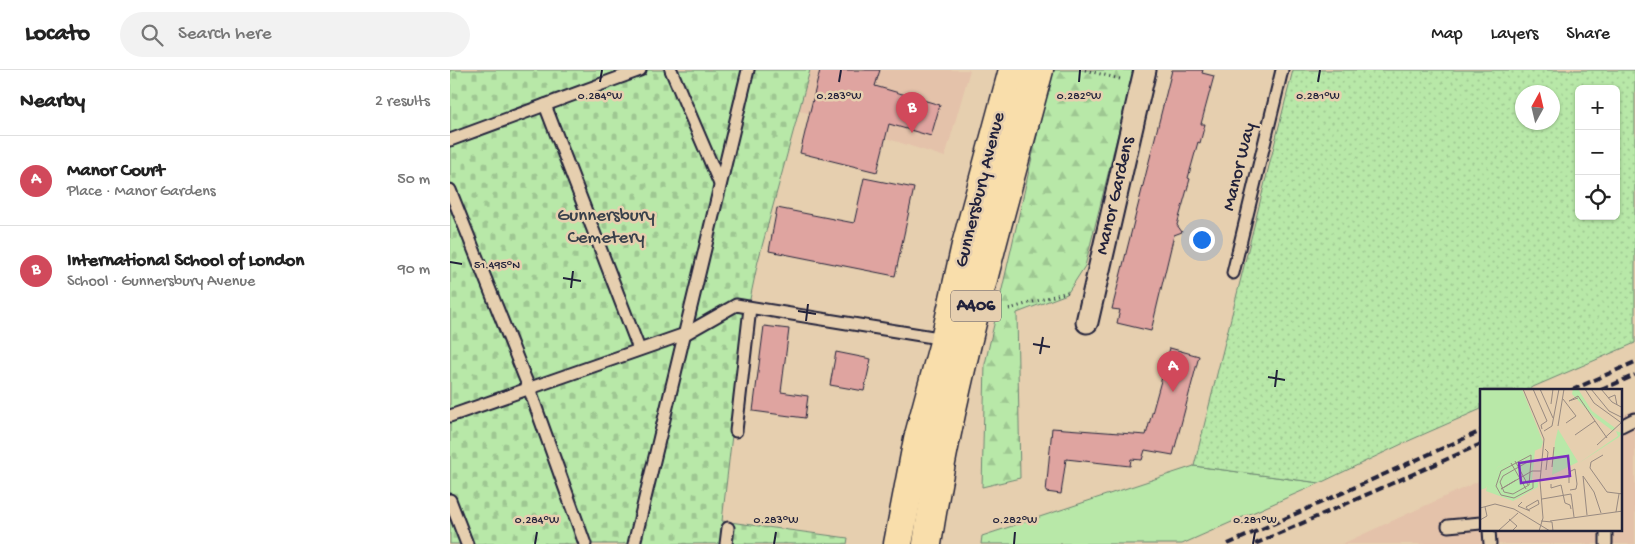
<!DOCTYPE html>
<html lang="en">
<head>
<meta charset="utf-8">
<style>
	:root { --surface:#fff; --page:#f2f2f2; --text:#222; --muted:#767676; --line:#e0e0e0; --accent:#d1495b }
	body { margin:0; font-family:"Gochi Hand",sans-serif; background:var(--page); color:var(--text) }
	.controls { position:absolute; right:15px; top:15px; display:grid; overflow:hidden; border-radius:8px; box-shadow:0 1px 4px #0004 }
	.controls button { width:45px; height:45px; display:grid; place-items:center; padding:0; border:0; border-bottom:1px solid var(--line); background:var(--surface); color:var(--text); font:25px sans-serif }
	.compass { position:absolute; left:1065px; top:15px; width:45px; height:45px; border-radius:50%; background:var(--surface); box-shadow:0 1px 4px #0004; rotate:8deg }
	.you { position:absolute; left:751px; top:169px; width:18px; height:18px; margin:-12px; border:4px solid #fff; border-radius:50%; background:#1a73e8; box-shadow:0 0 0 8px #1a73e833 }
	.badge { display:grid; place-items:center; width:32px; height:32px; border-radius:50%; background:var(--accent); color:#fff; font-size:16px; font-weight:700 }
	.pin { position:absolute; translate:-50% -41px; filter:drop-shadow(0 1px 2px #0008) }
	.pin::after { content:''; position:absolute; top:26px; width:18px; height:15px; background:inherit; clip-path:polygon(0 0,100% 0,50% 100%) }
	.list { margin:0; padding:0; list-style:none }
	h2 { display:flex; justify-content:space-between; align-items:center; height:65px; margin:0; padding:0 20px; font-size:21px }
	h2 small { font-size:16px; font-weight:400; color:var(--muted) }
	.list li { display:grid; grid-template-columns:32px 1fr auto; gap:15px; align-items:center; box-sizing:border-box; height:90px; padding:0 20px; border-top:1px solid var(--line) }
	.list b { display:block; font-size:19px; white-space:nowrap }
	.list p { margin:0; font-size:16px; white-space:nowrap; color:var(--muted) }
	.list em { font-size:16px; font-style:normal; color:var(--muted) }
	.icon { flex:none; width:28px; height:28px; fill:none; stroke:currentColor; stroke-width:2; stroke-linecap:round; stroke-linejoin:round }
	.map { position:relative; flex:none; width:1185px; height:474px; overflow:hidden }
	header { display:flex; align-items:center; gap:30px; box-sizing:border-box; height:70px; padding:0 25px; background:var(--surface); border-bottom:1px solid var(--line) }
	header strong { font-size:24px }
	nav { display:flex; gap:28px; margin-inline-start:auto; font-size:18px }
	.search { width:350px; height:45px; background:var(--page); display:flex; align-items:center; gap:12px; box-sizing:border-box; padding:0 18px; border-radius:28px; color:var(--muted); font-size:19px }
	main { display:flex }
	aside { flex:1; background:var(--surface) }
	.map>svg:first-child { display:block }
	.built { fill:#e4c2aa }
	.grass { fill:#b8e8a8; stroke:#6d8572 }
	.forest { fill:url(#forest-firs); stroke:#6d8572 }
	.cemetery { fill:url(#cemetery-stones); stroke:#6d8572 }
	.park { fill:url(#park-dots); stroke:#6d8572; fill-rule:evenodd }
	.building { fill:#dfa4a0; stroke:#22223b }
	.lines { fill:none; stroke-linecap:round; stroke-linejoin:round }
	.lane-casing { stroke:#22223b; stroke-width:15 }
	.street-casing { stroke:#22223b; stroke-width:25 }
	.highway-casing { stroke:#22223b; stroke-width:31 }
	.path { stroke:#22223b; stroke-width:3; stroke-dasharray:1 4; stroke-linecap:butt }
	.lane { stroke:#e6cfaf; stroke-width:11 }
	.street { stroke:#e6cfaf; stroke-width:21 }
	.highway { stroke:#f9deab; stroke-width:28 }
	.rail { stroke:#22223b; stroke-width:4; stroke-dasharray:8 4; stroke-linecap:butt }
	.ticks { fill:none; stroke:#22223b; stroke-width:2 }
	.labels { text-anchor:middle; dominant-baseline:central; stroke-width:5; stroke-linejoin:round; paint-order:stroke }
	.shield { fill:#e6cfaf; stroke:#5d565e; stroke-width:1 }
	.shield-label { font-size:18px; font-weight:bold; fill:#22223b }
	.street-label { font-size:19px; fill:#22223b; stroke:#e6cfaf }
	.park-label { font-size:19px; fill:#38404b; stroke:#e6cfaf }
	.inset-road { fill:none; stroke:#988a81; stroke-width:1 }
	.view { fill:#7b2cbf; fill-opacity:0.15; stroke:#7b2cbf; stroke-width:2.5 }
	.inset-edge { fill:none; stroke:#22223b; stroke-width:2.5 }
	.ticks-label { font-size:12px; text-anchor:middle; fill:#22223b; stroke:#e6cfaf; stroke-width:5; stroke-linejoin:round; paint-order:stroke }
</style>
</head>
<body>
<header>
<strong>Locato</strong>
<div class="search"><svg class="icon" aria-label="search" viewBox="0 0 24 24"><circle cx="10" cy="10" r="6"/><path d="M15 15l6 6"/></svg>Search here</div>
<nav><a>Map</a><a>Layers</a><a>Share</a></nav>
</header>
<main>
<aside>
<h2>Nearby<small>2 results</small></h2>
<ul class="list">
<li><span class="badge">A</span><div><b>Manor Court</b><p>Place · Manor Gardens</p></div><em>50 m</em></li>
<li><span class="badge">B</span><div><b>International School of London</b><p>School · Gunnersbury Avenue</p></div><em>90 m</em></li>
</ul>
</aside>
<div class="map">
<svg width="1185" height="474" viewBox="0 0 1185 474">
	<defs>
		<pattern id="forest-firs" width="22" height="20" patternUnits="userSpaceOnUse" patternTransform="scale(1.25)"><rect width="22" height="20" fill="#b8e8a8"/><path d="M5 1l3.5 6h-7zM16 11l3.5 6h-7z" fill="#9ec792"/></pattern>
		<pattern id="cemetery-stones" width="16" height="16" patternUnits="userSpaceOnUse" patternTransform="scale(1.25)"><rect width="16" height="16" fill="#b8e8a8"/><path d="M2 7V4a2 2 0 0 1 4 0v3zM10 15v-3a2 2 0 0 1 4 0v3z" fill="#9ec792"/></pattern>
		<pattern id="park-dots" width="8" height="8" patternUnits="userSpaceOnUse" patternTransform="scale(1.25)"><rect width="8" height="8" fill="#b8e8a8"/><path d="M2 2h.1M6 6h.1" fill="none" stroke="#9ec792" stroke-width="1.8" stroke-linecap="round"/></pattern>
	</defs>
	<rect width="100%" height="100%" fill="#e6cfaf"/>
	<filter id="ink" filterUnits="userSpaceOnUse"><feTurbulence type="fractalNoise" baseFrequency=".02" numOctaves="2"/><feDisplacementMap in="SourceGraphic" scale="10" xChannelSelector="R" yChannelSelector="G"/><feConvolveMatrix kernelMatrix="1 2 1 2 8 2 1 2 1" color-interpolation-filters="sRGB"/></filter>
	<g filter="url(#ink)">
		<g class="built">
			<polygon points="360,0 520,0 495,87 348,40"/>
			<polygon points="1185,340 1185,474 892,474 1031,410 1031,460 1171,460 1171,346"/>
		</g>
		<polygon class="grass" points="744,396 870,413 732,474 531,474 532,466"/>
		<polygon class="forest" points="604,0 684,0 635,196 617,224 567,243 570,408 532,417 535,294 594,35"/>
		<polygon class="cemetery" points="0,0 360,0 308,191 295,253 272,451 398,468 397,474 0,474"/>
		<path class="park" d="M 843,0 L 1185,0 L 1185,273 L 1076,320 L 1031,320 L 1031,339 L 956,372 L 870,413 L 744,396 ZM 1129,19 L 1166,19 L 1166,146 L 1129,146 ZM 1072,22 L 1102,22 L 1102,52 L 1072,52 Z"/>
		<g class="building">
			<polygon points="370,0 430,0 425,16 490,35 481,66 439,54 427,102 350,83"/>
			<polygon points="722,0 753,0 752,3 764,6 751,54 755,54 750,73 748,72 738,108 740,109 727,155 732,162 724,165 701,261 667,253 670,240 662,239"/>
			<polygon points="414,108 464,118 445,206 319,181 327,138 404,153"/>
			<polygon points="314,256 339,259 331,322 358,326 355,348 303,341"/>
			<polygon points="720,278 749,286 723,385 695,380 692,390 681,389 680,396 616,389 611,424 596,422 602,358 696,365"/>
			<polygon points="386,282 421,289 414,321 380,315"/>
		</g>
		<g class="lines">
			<g class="lane-casing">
				<g id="lane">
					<polyline points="221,0 270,114"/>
					<polyline points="95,35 189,279"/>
					<polyline points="0,70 190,0"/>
					<polyline points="0,120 79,318 135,474"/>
					<polyline points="783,203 832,0"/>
					<polyline points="0,346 235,264 286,235 495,269"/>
					<polyline points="1171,356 1185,349"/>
					<polyline points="286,361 300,238"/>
					<polyline points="0,430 17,474"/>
					<polyline points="998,456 1031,453"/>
					<polyline points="1039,460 1040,474"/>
					<polyline points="1156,460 1156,474"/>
					<polyline points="184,474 298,0"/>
					<polyline points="276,474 278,458"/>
				</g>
			</g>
			<g class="street-casing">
				<polyline id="street" points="637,252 695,0"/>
			</g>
			<g class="highway-casing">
				<g id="highway">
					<polyline points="448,474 468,369 495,269 516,175 563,0"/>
					<path d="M 477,474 C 501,313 547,157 589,0"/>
				</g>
			</g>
			<g class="path">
				<polyline points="635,0 670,9"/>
				<polyline points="559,239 621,221"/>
			</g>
			<use href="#lane" class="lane"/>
			<use href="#street" class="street"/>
			<use href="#highway" class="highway"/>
			<g class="rail">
				<polyline points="1122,320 1185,292"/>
				<polyline points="1151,320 1185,305"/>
				<polyline points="778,474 1031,361"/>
				<polyline points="805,474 1031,374"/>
			</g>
		</g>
	</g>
	<path class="ticks" d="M 150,12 L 152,0M 389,12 L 391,0M 629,12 L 630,0M 868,12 L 870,0M 0,192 L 12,194M 113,208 L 131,211M 121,218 L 123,201M 348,241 L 366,244M 356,251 L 358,234M 583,274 L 600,277M 590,284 L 593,267M 818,307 L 835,310M 825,317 L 827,300M 85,474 L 87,462M 324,474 L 326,462M 564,474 L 565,462M 803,474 L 805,462"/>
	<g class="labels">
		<rect class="shield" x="501" y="220.5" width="50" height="31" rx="4"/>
		<g class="shield-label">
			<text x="526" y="236">A406</text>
		</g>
		<g class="street-label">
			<text transform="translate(790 97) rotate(-76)">Manor Way</text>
			<text transform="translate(531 120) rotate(-76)">Gunnersbury Avenue</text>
			<text transform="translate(666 126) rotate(-77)">Manor Gardens</text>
		</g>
		<g class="park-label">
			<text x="156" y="146">Gunnersbury<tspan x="156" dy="22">Cemetery</tspan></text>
		</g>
	</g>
	<g transform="translate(1030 319)">
		<rect width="142" height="142" fill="#e6cfaf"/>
		<path d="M 93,0 L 98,0 L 112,22 L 142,44 L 139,48 L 99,74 L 138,47 L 136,42 L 142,44 L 135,39 L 133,42 L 113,27 L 92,5 Z" fill="#b8e8a8"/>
		<path d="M 55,61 L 52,91 L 58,91 L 58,98 L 33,112 L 6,102 L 8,93 L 18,78 Z" fill="#b8e8a8"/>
		<path d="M 0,0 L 42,0 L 63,53 L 61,59 L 18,78 L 6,99 L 0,101 ZM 78,40 L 98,73 L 72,86 L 75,53 Z" fill="#b8e8a8"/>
		<path class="inset-road" d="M 43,0 L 64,50 L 60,92 L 63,129 L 59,142M 53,0 L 67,32 L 61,36 L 62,40M 60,0 L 73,29M 105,0 L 114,14 L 143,35M 111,0 L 129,22 L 143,29M 121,0 L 132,13 L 143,19M 98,9 L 89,12 L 98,7 L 115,32M 128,9 L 135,6 L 137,16M 83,10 L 96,27 L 86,34M 71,15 L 73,0M 78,37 L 84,0M 64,42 L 72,37 L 79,0M 95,46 L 115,32 L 127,49M 117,56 L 142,33M 65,60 L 68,63 L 66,81M 123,66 L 111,73 L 110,79 L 127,103 L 143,105M 51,71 L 51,66 L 21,82 L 16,97 L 21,106 L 34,109 L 53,99 L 53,92M 51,71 L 49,96 L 33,105 L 24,103 L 20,93 L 23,87 ZM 35,72 L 48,96M 31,74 L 46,100M 72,78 L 74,58M 36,91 L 21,100 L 52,82 L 61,82M 89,94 L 89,83 L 95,80 L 97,95 L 96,100 L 90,101M 71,95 L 71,99 L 81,96 L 85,114 L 90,116 L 91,120M 62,110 L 91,105 L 94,128M 58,111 L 59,115 L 48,121 L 46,118 ZM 42,113 L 38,117 L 50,122M 0,119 L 15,115 L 34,120 L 70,142M 136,123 L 139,105M 107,126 L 103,87 L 114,103 L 121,124M 29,130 L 37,137 L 32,142M 0,131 L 7,127 L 5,118M 61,132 L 72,133 L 73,142M 70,132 L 143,122M 18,142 L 38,124"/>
		<path class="view" d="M 88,67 L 90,87 L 41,94 L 39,74 Z"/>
		<rect width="142" height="142" class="inset-edge"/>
	</g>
	<g class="ticks-label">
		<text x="150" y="29">0.284°W</text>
		<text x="389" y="29">0.283°W</text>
		<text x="629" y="29">0.282°W</text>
		<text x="868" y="29">0.281°W</text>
		<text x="47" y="198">51.495°N</text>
		<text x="87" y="453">0.284°W</text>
		<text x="326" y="453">0.283°W</text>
		<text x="565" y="453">0.282°W</text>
		<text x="805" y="453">0.281°W</text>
	</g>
</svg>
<div class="controls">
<button>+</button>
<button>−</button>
<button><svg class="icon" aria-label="locate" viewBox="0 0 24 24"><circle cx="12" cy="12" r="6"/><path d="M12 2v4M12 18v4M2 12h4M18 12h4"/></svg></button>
</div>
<svg class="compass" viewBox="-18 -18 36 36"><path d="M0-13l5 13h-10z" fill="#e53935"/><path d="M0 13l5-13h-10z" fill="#767676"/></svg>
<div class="you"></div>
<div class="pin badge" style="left:723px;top:322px">A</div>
<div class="pin badge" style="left:462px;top:63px">B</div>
</div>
</main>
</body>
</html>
